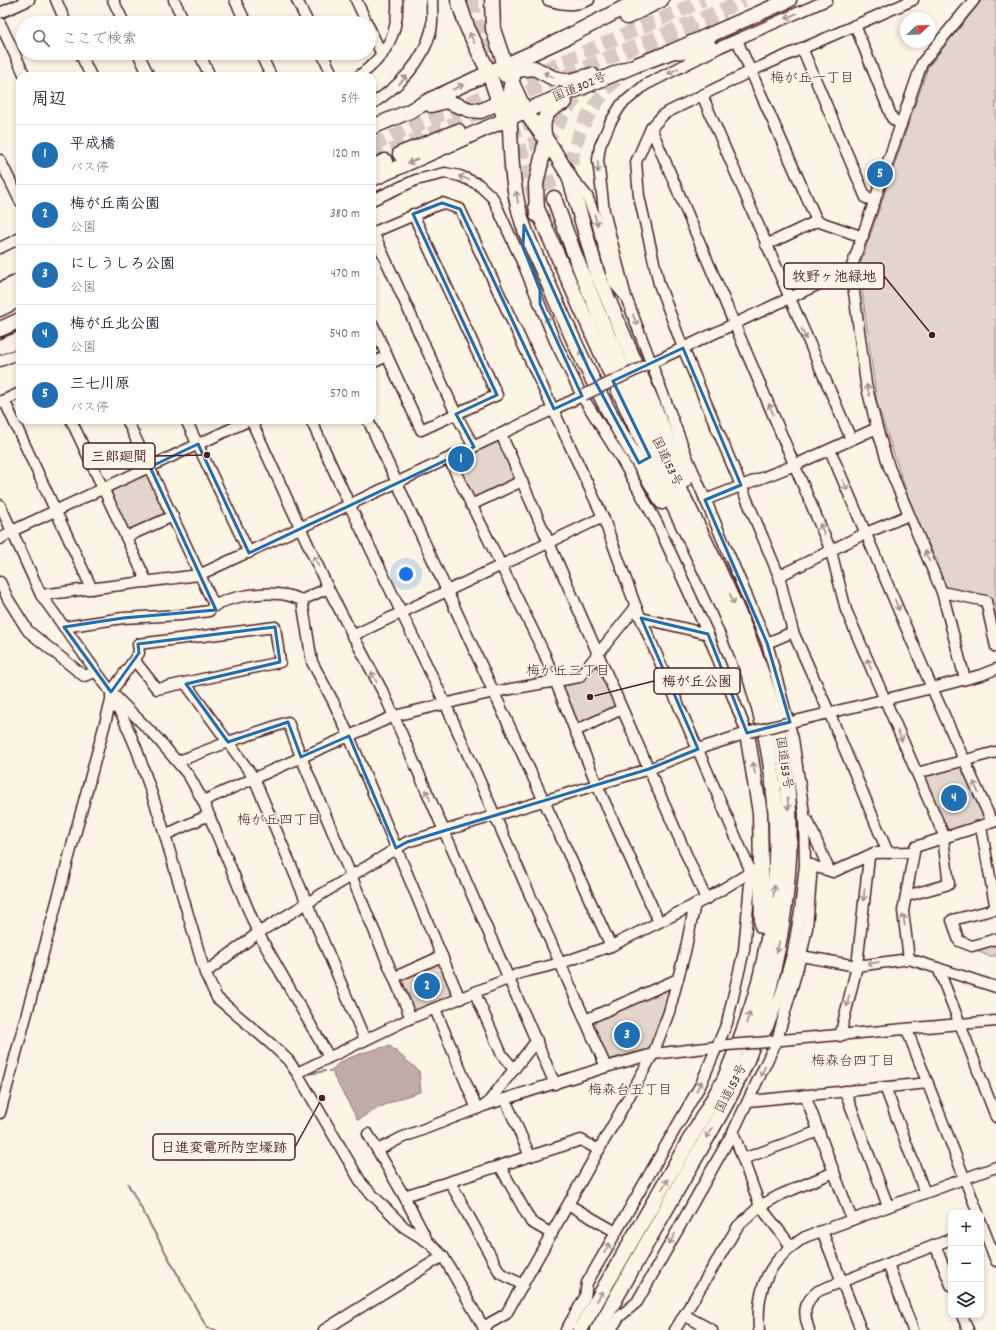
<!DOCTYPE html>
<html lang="ja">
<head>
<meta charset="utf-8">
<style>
	:root { --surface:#fff; --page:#f2f2f3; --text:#1f2937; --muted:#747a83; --line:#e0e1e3; --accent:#1f6fb2 }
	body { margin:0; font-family:Dekko,"Klee One",sans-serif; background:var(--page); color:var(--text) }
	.controls { position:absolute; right:12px; bottom:12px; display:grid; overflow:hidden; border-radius:8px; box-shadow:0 2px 6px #0003 }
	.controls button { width:36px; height:36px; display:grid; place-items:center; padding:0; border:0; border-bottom:1px solid var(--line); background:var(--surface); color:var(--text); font:20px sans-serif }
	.compass { position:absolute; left:900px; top:12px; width:36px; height:36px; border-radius:50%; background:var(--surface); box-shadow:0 2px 6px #0003; rotate:67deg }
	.you { position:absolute; left:406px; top:574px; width:14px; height:14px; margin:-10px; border:3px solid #fff; border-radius:50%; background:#1a73e8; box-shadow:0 0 0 6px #1a73e833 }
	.badge { display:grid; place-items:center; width:26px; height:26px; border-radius:50%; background:var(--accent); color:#fff; font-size:13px; font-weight:700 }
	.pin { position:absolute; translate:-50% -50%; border:2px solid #fff; box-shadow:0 1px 4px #0006 }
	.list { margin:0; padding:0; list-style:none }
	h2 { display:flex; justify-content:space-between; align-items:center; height:52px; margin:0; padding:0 16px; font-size:17px }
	h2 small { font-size:13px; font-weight:400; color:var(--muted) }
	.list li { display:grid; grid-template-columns:26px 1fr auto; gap:12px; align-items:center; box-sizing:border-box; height:60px; padding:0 16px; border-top:1px solid var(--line) }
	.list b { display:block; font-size:15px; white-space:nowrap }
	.list p { margin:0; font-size:13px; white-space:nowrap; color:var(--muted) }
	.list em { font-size:13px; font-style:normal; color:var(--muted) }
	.icon { flex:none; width:22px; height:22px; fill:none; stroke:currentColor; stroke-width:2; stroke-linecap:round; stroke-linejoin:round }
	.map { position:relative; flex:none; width:996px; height:1330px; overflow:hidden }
	.search { position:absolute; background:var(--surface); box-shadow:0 2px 6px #0003; left:16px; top:16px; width:360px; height:44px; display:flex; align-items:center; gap:10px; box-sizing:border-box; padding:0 14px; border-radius:22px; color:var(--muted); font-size:15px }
	.panel { position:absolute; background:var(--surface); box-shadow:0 2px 6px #0003; left:16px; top:72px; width:360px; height:352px; border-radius:12px }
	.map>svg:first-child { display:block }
	.green { fill:#e2d5ca; stroke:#967a7a }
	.water { fill:#c0aca5; stroke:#917474 }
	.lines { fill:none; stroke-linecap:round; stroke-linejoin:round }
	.stream { stroke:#917474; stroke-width:2 }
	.highway-tunnel { stroke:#d8cac0; stroke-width:14; stroke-dasharray:14 7; stroke-linecap:butt }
	.minor-casing { stroke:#4a1f2b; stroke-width:13 }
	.highway-casing { stroke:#4a1f2b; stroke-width:17 }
	.minor { stroke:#fcf5e5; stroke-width:10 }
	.highway { stroke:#fcf5e5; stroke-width:14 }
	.minor-bridge-casing { stroke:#4a1f2b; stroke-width:13; stroke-linecap:butt }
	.minor-bridge { stroke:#fcf5e5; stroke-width:10 }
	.oneway { stroke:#a38a88 }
	.marked { fill:none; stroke:#1f6fb2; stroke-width:3; stroke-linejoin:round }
	.labels { text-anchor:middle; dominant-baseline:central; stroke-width:3; stroke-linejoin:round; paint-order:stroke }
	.street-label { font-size:13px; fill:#4a1f2b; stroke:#fcf5e5 }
	.neighbourhood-label { font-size:14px; fill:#4a1f2b; stroke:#fcf5e5 }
	.leader { fill:none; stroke:#4a1f2b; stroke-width:1.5 }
	.callout-dot { fill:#4a1f2b; stroke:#fcf5e5; stroke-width:1.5 }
	.callout { fill:#fcf5e5; stroke:#4a1f2b; stroke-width:1.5 }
	.callout-label { font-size:14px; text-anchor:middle; font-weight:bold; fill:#4a1f2b }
</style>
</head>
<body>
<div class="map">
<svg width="996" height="1330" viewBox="0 0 996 1330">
	<rect width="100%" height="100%" fill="#fcf5e5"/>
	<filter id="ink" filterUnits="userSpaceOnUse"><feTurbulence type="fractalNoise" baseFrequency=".025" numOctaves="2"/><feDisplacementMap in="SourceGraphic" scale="8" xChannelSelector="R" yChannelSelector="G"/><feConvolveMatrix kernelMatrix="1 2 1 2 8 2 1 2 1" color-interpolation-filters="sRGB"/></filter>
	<g filter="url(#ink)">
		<g class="green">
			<polygon points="982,0 996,0 996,635 988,599 945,588 934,565 938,563 913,512 877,403 859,268 928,67"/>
			<polygon points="501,438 520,480 475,501 456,459"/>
			<polygon points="149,473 169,515 129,533 111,491"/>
			<polygon points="600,658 620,708 577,729 561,683"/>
			<polygon points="961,764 987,820 948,833 922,775"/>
			<polygon points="996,942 996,956 988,956 974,949"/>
			<polygon points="437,961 441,963 454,995 417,1012 400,976"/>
			<polygon points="670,988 652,1048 607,1060 592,1022"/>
		</g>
		<path class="water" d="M 390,1046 L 419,1071 L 421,1092 C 400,1097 376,1108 358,1120 L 334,1077 L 333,1072 L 328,1071 C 334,1070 334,1067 338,1064 C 349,1056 377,1048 390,1046 Z"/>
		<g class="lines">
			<g class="stream">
				<polyline points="308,1074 325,1071"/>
				<polyline points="128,1184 207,1328 216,1330"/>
			</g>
			<g class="highway-tunnel">
				<polyline points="471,0 484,54"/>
				<polyline points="648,55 728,20"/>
				<polyline points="508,100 745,0"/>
				<polyline points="527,116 554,198"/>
				<polyline points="511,126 524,158 534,198"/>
				<polyline points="545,144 571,104 589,83"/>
				<polyline points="372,145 704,0"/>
				<polyline points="372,159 485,110"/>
				<path d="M 571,186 C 571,177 571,167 572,158 C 579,122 601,93 627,68"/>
			</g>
			<g class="minor-casing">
				<g id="minor">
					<polyline points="56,0 66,23"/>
					<polyline points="113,0 124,23"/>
					<polyline points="174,0 185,23"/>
					<polyline points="235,0 246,23"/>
					<polyline points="297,0 308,23"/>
					<polyline points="356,0 367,23"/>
					<path d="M 548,0 C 563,5 575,6 589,0"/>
					<polyline points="0,13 29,0"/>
					<polyline points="0,23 25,76"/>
					<polyline points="855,25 892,118 901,125"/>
					<polyline points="369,27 382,55"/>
					<polyline points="737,40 817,221 863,237"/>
					<polyline points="802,48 866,198 875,201"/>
					<polyline points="80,53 91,76"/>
					<polyline points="138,53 149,76"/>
					<polyline points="199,53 210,76"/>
					<polyline points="260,53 271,76"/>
					<polyline points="322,53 333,76"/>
					<polyline points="672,53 691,54 711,45"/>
					<path d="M 359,76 C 385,57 399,34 397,0"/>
					<polyline points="702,95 851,439"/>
					<path d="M 372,104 C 400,85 422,64 431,31 C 433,22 432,10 432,0"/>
					<polyline points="651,128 831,551 846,610 945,838"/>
					<polyline points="0,160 20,201"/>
					<polyline points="571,177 587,196 596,219 614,283 624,295"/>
					<polyline points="372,200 416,180 445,173 460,176 478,184 493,198 524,266 555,341 582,396 622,460 657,523 708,634"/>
					<polyline points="373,232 456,414 474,447"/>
					<polyline points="372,233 442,203 460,209 603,517 636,607 751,872 744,950 727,1023 701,1084 587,1283 585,1297 566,1330"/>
					<polyline points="766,245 817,221"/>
					<polyline points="0,248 20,238"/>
					<polyline points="851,269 866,384 877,428 889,467 942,592 965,679"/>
					<polyline points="0,288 20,279"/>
					<polyline points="372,323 421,430 497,395 413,214"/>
					<polyline points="0,361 20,353"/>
					<polyline points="372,363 387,356"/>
					<polyline points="647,365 851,269 922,63 974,0"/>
					<polyline points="4,400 92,589"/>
					<polyline points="0,402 20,393"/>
					<polyline points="71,420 147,582"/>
					<polyline points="127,420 214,605"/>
					<polyline points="186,420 249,553"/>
					<polyline points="251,420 328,588 385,696 555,1084"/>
					<polyline points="311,420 350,506 446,705 606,1067"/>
					<polyline points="368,420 611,946"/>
					<polyline points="501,434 706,899"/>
					<polyline points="830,450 932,688 992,822"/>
					<polyline points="449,459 544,653 597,785 659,922"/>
					<polyline points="705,500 795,465 877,428"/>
					<polyline points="0,505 41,595 111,692 157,738 189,776 203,801 258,933 329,1057"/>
					<polyline points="471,505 522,481"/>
					<polyline points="126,537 173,516"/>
					<polyline points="0,539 12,531 250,420"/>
					<polyline points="779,576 866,533 909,515"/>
					<polyline points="0,582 8,599 28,631 84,676 96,672"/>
					<polyline points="942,592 986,601 996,647"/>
					<polyline points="41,595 199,575 584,395"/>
					<polyline points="302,600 312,662 334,703 349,736 460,999"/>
					<polyline points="641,618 708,634 747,733"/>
					<path d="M 64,627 L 123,618 L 181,615 L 209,611 C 220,597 260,592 278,594 C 286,594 294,597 302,600 L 328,588"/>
					<polyline points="793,632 779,576 683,348 659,284 639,196 636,162 651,128 664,114 751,71 913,0"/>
					<polyline points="352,636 603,517"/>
					<polyline points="767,643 793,632 829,712 888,853"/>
					<polyline points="186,684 254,778 365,1040"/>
					<polyline points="111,701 122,715 137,750 160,818 205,973 217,998 271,1044 288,1060 297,1073 362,1184 404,1227 428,1242"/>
					<polyline points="787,723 932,688 981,675 996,669"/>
					<polyline points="575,731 622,709"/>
					<polyline points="179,761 228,742 288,722 301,757 411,1018"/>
					<polyline points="917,773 996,752"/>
					<polyline points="203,801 394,716 494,692 579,677 636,607"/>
					<polyline points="804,817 808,821 829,870"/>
					<polyline points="981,827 996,910"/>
					<polyline points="165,835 209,815"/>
					<polyline points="806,864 833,872 874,853 913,852"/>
					<polyline points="906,896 949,884 943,839"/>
					<polyline points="996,909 952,920 959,941 972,946 996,939"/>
					<polyline points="801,956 857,966 909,959 996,987"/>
					<polyline points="909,959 903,911 915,847 996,821"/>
					<polyline points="938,968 960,1024 996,1021"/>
					<polyline points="205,973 258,933 407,842 649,769 698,749 750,732"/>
					<polyline points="395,977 442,956"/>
					<polyline points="475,993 502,1055 513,1068"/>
					<polyline points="435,1009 477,1109"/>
					<polyline points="585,1020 678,979"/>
					<polyline points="907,1030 978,1213"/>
					<polyline points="840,1036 857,966 869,857"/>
					<polyline points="771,1041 960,1024 996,1117"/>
					<polyline points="758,1043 768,1027 780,997 793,951 800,911 805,864 804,813 793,739 767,643 687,457 626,297 604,211 598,160 600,146 610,123 621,105 645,85 720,47 827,0"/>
					<polyline points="297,1073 411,1018 510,978 520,973 561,963 611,946 706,899 751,872"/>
					<polyline points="885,1087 925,1193"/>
					<polyline points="845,1091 888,1206"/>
					<polyline points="805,1095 852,1220"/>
					<polyline points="505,1099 530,1156"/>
					<polyline points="749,1101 928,1083"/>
					<polyline points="486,1105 537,1040"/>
					<polyline points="0,1113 111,701 111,692 139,653 138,644 275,627 280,662 157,689 135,661"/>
					<polyline points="733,1132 760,1206 791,1246"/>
					<polyline points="368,1134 404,1196 428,1242 443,1256 485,1330"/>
					<polyline points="378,1150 401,1138 486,1105 606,1067 653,1054 723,1046"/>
					<polyline points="743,1159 819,1131"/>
					<polyline points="500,1166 531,1222 552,1234"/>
					<polyline points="450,1182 500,1273 523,1285"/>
					<polyline points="404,1196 581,1140 599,1150"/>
					<polyline points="569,1205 616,1232"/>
					<polyline points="981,1222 996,1261"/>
					<polyline points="822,1231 861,1330"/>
					<polyline points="935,1245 951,1285"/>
					<polyline points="888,1264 913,1330"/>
					<polyline points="684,1315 712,1330"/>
					<polyline points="962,1315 968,1330"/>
					<polyline points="483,1327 506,1314 653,1054 669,1012 685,952 695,904"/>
					<polyline points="324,1330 443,1256"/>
					<polyline points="611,1330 619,1317 637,1302 733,1132 777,1040 801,956 807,928 812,865"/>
					<polyline points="675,1330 738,1226 760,1206 780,1195 834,1172"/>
					<path d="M 759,1330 C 756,1287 768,1261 805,1237 L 996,1167"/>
					<path d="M 809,1330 C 803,1312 803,1303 818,1291 L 951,1239"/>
				</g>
			</g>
			<g class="highway-casing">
				<g id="highway">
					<polyline points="458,0 467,27 489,73 506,123"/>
					<polyline points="492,0 493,29 505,65 505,75"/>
					<polyline points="627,17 661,0"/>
					<path d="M 522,58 C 507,79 509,103 510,128 C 511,154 512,181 518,206 C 524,234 538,259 549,285 C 569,331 590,377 614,421 C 629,449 647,474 662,502"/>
					<polyline points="507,71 534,68 553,78 570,81 592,75"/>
					<polyline points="513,85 525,111 552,148 569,176 597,273 685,480"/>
					<polyline points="431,105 446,101 470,110 481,111 505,99"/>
					<polyline points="372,127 408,112 434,98 565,38 639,0"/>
					<path d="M 545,138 C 540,118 547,109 565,102"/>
					<polyline points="400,154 458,131"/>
					<polyline points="372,167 385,161"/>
					<polyline points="372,179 525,111 636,65 671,52 789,0"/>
					<path d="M 554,198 C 586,291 627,380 670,469 C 709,550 752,630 775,717 C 797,799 792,885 774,967 C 767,1001 758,1035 744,1067 C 729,1102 708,1136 689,1169 C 658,1223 628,1276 598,1330"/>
					<path d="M 536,206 C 576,299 618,391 662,482 C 689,539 719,594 741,652 C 779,751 786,857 764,960 C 756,1001 740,1041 724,1080 L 580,1330"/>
					<polyline points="537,215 536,184 545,144"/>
					<polyline points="0,297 20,287"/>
					<polyline points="0,309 20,299"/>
					<polyline points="0,329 20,320"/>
					<polyline points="0,347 20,339"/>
					<polyline points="747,733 760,813 762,926"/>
				</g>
			</g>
			<use href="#minor" class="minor"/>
			<use href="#highway" class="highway"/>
			<g class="minor-bridge-casing">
				<g id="minor-bridge">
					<polyline points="584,395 647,365"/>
					<polyline points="750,732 787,723"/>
					<polyline points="727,1045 769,1042"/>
				</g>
			</g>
			<use href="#minor-bridge" class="minor-bridge"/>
		</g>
		<defs><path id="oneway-shaft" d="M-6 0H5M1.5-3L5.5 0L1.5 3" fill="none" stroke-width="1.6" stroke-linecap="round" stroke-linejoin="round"/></defs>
		<g class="oneway">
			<use href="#oneway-shaft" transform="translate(791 16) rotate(156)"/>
			<use href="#oneway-shaft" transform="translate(472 38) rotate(-116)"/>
			<use href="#oneway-shaft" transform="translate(673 71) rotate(153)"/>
			<use href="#oneway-shaft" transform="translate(549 75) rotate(-152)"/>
			<use href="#oneway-shaft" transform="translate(403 80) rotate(-47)"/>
			<use href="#oneway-shaft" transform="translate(458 87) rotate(-24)"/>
			<use href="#oneway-shaft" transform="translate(413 161) rotate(156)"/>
			<use href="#oneway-shaft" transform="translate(598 167) rotate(88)"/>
			<use href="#oneway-shaft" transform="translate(464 178) rotate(-160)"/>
			<use href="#oneway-shaft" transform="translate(517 197) rotate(-99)"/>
			<use href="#oneway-shaft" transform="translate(596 220) rotate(73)"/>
			<use href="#oneway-shaft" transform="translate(635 320) rotate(69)"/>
			<use href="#oneway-shaft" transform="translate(548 322) rotate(-113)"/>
			<use href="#oneway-shaft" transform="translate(804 334) rotate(66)"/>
			<use href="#oneway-shaft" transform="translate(582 356) rotate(-116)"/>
			<use href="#oneway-shaft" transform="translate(868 390) rotate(-104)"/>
			<use href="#oneway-shaft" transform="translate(771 409) rotate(-113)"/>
			<use href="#oneway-shaft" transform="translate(845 485) rotate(67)"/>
			<use href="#oneway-shaft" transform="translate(822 529) rotate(-113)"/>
			<use href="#oneway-shaft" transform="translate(927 556) rotate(-114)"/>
			<use href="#oneway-shaft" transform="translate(316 561) rotate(-115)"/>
			<use href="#oneway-shaft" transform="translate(732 599) rotate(67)"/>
			<use href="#oneway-shaft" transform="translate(897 605) rotate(67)"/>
			<use href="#oneway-shaft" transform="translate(869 664) rotate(-113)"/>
			<use href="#oneway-shaft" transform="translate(374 677) rotate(-118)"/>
			<use href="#oneway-shaft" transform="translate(900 736) rotate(66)"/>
			<use href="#oneway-shaft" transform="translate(754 768) rotate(-100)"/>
			<use href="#oneway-shaft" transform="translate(976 787) rotate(-115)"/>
			<use href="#oneway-shaft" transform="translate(428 795) rotate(-114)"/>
			<use href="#oneway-shaft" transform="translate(788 804) rotate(86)"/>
			<use href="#oneway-shaft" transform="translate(774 891) rotate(-83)"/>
			<use href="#oneway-shaft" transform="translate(864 895) rotate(96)"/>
			<use href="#oneway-shaft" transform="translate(904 920) rotate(-97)"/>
			<use href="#oneway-shaft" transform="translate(778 947) rotate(101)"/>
			<use href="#oneway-shaft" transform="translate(873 963) rotate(172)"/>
			<use href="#oneway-shaft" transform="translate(848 1001) rotate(104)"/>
			<use href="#oneway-shaft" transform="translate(748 1018) rotate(-72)"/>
			<use href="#oneway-shaft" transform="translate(763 1071) rotate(115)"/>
			<use href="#oneway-shaft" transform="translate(699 1086) rotate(-62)"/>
			<use href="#oneway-shaft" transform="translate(709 1133) rotate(119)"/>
			<use href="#oneway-shaft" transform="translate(665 1184) rotate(-60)"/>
			<use href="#oneway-shaft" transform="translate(672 1239) rotate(119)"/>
			<use href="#oneway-shaft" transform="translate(607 1248) rotate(-60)"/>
			<use href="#oneway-shaft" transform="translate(600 1296) rotate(-60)"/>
		</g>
	</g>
	<path class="marked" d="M 442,203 L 460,209 L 554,409 L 582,396 L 540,304 L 540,290 L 523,247 L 524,225 L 590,372 L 639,463 L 650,457 L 613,381 L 683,348 L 741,485 L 705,500 L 767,643 L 790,722 L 747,733 L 708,634 L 641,618 L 698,749 L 649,769 L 407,842 L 396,848 L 349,736 L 301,757 L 288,722 L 228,742 L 186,684 L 280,662 L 275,627 L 138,644 L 139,653 L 111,692 L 64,627 L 123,618 L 216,610 L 150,467 L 198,444 L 249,553 L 474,447 L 456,414 L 497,395 L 413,214 Z"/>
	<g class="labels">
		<g class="street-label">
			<text transform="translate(580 88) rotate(-23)">国道302号</text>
			<text transform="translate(666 462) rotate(64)">国道153号</text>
			<text transform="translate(783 763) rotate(81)">国道153号</text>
			<text transform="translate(732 1089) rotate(-63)">国道153号</text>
		</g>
		<g class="neighbourhood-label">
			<text x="812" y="79">梅が丘一丁目</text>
			<text x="568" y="672">梅が丘三丁目</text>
			<text x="279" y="821">梅が丘四丁目</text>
			<text x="853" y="1062">梅森台四丁目</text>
			<text x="630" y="1091">梅森台五丁目</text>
		</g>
	</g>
	<path class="leader" d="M932 335L884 276M207 455L155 456M590 697L654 681M322 1098L295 1147"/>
	<g class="callout-dot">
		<circle cx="932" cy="335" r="4"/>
		<circle cx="207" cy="455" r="4"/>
		<circle cx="590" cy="697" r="4"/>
		<circle cx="322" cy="1098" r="4"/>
	</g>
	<g class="callout">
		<rect x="784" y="263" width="100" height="26" rx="4"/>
		<rect x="83" y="443" width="72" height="26" rx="4"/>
		<rect x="654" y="668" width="86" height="26" rx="4"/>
		<rect x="153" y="1134" width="142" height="26" rx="4"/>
	</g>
	<g class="callout-label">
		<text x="834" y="281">牧野ヶ池緑地</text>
		<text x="119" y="461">三郎廻間</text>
		<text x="697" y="686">梅が丘公園</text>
		<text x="224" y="1152">日進変電所防空壕跡</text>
	</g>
</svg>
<div class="controls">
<button>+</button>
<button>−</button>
<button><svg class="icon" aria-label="layers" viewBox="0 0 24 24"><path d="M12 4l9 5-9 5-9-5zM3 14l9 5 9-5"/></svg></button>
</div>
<svg class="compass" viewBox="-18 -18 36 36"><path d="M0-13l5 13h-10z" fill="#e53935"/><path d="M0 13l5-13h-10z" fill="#747a83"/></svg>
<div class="you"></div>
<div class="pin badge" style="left:461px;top:459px">1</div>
<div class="pin badge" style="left:427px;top:986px">2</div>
<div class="pin badge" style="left:627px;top:1035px">3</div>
<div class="pin badge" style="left:954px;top:798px">4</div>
<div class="pin badge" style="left:880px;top:174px">5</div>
<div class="search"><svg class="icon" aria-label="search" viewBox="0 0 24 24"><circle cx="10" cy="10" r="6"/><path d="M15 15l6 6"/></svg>ここで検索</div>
<section class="panel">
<h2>周辺<small>5件</small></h2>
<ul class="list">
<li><span class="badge">1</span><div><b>平成橋</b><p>バス停</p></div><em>120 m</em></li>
<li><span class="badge">2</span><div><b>梅が丘南公園</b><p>公園</p></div><em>380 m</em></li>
<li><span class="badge">3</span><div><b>にしうしろ公園</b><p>公園</p></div><em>470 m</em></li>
<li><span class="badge">4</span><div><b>梅が丘北公園</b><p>公園</p></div><em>540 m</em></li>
<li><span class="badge">5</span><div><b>三七川原</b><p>バス停</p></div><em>570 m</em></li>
</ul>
</section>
</div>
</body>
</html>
